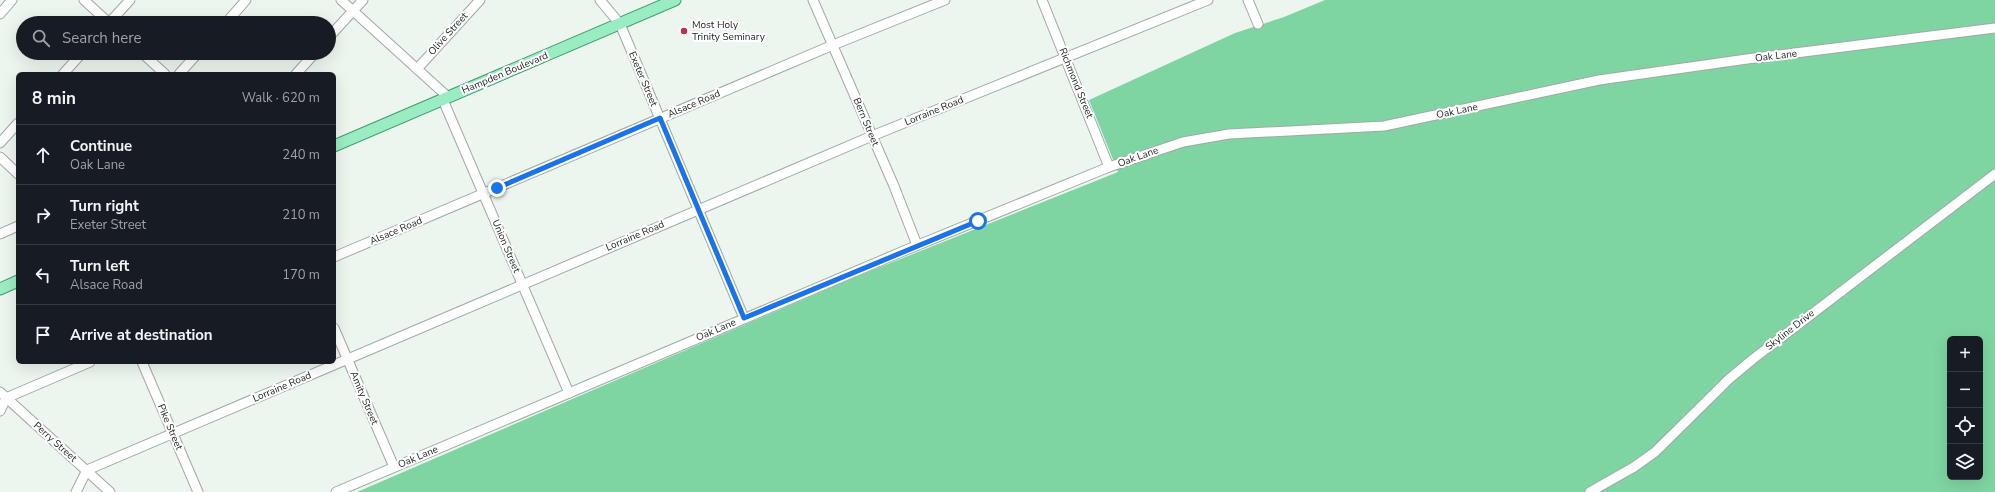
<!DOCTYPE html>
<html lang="en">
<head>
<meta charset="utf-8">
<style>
	:root { --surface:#171b24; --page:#242831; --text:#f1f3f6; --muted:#9ea1a6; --line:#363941 }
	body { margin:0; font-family:"Nunito Sans",sans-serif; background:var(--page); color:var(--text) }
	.controls { position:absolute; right:12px; bottom:12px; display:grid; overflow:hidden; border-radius:6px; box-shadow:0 4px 16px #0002 }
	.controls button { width:36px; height:36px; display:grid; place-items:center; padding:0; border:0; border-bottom:1px solid var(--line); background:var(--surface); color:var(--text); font:20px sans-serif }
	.stop { position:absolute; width:12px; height:12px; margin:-9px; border:3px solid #1a73e8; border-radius:50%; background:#fff }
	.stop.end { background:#1a73e8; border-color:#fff; box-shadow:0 1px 4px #0008 }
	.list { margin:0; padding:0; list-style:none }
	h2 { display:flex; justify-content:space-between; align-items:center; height:52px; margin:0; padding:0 16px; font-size:17px }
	h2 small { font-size:13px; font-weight:400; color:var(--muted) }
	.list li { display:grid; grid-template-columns:26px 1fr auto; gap:12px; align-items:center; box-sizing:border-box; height:60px; padding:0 16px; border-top:1px solid var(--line) }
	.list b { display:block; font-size:15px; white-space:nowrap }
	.list p { margin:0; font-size:13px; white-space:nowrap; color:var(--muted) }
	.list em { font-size:13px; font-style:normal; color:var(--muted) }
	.icon { flex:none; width:22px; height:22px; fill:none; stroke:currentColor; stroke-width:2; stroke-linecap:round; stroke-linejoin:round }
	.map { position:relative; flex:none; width:1995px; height:492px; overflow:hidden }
	.search { position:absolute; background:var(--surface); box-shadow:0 4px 16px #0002; left:16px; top:16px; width:320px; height:44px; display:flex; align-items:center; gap:10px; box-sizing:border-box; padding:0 14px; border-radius:22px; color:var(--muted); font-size:15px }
	.panel { position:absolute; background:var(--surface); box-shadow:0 4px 16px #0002; left:16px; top:72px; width:320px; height:292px; border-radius:6px }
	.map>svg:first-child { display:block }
	.forest { fill:#7ed5a2; fill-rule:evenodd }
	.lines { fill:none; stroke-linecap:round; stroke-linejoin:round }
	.minor-casing { stroke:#a0a9a3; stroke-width:11 }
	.major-casing { stroke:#439d6e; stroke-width:13 }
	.minor { stroke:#fff; stroke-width:9 }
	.major { stroke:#9aedc2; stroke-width:11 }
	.route { stroke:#1a73e8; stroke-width:5 }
	.poi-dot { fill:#ba2c59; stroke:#fff; stroke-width:1.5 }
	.labels { text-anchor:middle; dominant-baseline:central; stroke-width:4; stroke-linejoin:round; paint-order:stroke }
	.poi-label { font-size:10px; fill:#1d201e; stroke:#fff; text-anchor:start }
	.street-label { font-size:10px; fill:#1d201e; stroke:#fff }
</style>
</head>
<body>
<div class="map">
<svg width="1995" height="492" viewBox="0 0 1995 492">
	<rect width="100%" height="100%" fill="#ecf6ef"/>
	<path class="forest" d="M 1325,0 L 1995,0 L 1995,492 L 357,492 L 848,280 L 1118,172 L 1089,100 L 1235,33 L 1284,17 ZM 1950,339 L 1980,339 L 1980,477 L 1950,477 Z"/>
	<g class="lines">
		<g class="minor-casing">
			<g id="minor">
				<polyline points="84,0 109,23 130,0"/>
				<polyline points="341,0 448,97"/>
				<polyline points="600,0 620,24 744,318"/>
				<polyline points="813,0 894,186 917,245"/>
				<polyline points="1042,0 1109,167"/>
				<polyline points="1248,0 1258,24"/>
				<polyline points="0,14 12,0"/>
				<polyline points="226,23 246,0"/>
				<polyline points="329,37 363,0"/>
				<polyline points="142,53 165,74"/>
				<polyline points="417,69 480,0"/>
				<polyline points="63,74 82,53"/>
				<polyline points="179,74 198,53"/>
				<polyline points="296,74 315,53"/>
				<polyline points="443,100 569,393"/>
				<polyline points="0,143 18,123"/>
				<polyline points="0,157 18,174"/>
				<polyline points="0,234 18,226"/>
				<polyline points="334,257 833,45 945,0"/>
				<polyline points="334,328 394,467"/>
				<polyline points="142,362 198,492"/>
				<polyline points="0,392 110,492"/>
				<polyline points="0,411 6,398 90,362"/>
				<polyline points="76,492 87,470 872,136 1208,0"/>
				<polyline points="336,492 906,250 1109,167 1183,142 1229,134 1384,126 1599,80 1747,59 1995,28"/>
				<polyline points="1590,492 1634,467 1655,452 1729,379 1753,359 1995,174"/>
			</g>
		</g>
		<g class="major-casing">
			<g id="major">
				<polyline points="334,146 675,0"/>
				<polyline points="0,289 18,281"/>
			</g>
		</g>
		<use href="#minor" class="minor"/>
		<use href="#major" class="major"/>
	</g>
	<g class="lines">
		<polyline class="route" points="497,188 660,118 744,318 978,221"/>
	</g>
	<circle class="poi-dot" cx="684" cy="31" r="4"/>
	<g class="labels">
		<g class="poi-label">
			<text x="692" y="25">Most Holy<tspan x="692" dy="12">Trinity Seminary</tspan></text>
		</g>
		<g class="street-label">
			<text transform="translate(448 34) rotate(-48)">Olive Street</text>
			<text transform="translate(1776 56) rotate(-7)">Oak Lane</text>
			<text transform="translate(505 73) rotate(-23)">Hampden Boulevard</text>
			<text transform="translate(643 79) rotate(67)">Exeter Street</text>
			<text transform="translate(1076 83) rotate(68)">Richmond Street</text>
			<text transform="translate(694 104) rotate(-23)">Alsace Road</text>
			<text transform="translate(934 111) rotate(-22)">Lorraine Road</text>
			<text transform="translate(1457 111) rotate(-12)">Oak Lane</text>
			<text transform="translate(866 122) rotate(67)">Bern Street</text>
			<text transform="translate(1138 157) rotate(-20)">Oak Lane</text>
			<text transform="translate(396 231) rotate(-23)">Alsace Road</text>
			<text transform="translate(635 236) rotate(-23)">Lorraine Road</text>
			<text transform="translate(506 246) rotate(67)">Union Street</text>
			<text transform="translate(716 330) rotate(-23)">Oak Lane</text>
			<text transform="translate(1790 330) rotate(-38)">Skyline Drive</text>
			<text transform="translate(282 387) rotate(-23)">Lorraine Road</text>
			<text transform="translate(364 398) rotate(67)">Amity Street</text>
			<text transform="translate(170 427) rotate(67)">Pike Street</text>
			<text transform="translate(55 442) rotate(42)">Perry Street</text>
			<text transform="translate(418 457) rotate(-23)">Oak Lane</text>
		</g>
	</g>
</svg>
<div class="controls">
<button>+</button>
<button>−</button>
<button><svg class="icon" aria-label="locate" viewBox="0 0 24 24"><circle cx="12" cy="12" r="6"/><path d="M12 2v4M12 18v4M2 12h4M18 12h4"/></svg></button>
<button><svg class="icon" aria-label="layers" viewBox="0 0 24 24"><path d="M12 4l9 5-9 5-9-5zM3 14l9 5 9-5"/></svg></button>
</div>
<div class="stop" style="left:978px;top:221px"></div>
<div class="stop end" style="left:497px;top:188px"></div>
<div class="search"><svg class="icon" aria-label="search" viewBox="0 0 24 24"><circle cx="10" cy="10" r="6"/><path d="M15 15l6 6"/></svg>Search here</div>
<section class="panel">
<h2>8 min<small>Walk · 620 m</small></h2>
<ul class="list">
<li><svg class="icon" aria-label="ahead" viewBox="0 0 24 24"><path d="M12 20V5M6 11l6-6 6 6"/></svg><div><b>Continue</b><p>Oak Lane</p></div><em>240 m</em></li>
<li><svg class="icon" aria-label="right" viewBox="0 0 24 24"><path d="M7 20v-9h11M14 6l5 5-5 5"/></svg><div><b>Turn right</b><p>Exeter Street</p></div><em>210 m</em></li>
<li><svg class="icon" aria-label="left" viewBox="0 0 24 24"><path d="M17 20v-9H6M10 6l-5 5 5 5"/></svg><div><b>Turn left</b><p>Alsace Road</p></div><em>170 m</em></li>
<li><svg class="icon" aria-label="arrive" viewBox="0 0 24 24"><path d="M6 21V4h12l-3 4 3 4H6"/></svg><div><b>Arrive at destination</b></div></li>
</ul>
</section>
</div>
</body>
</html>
